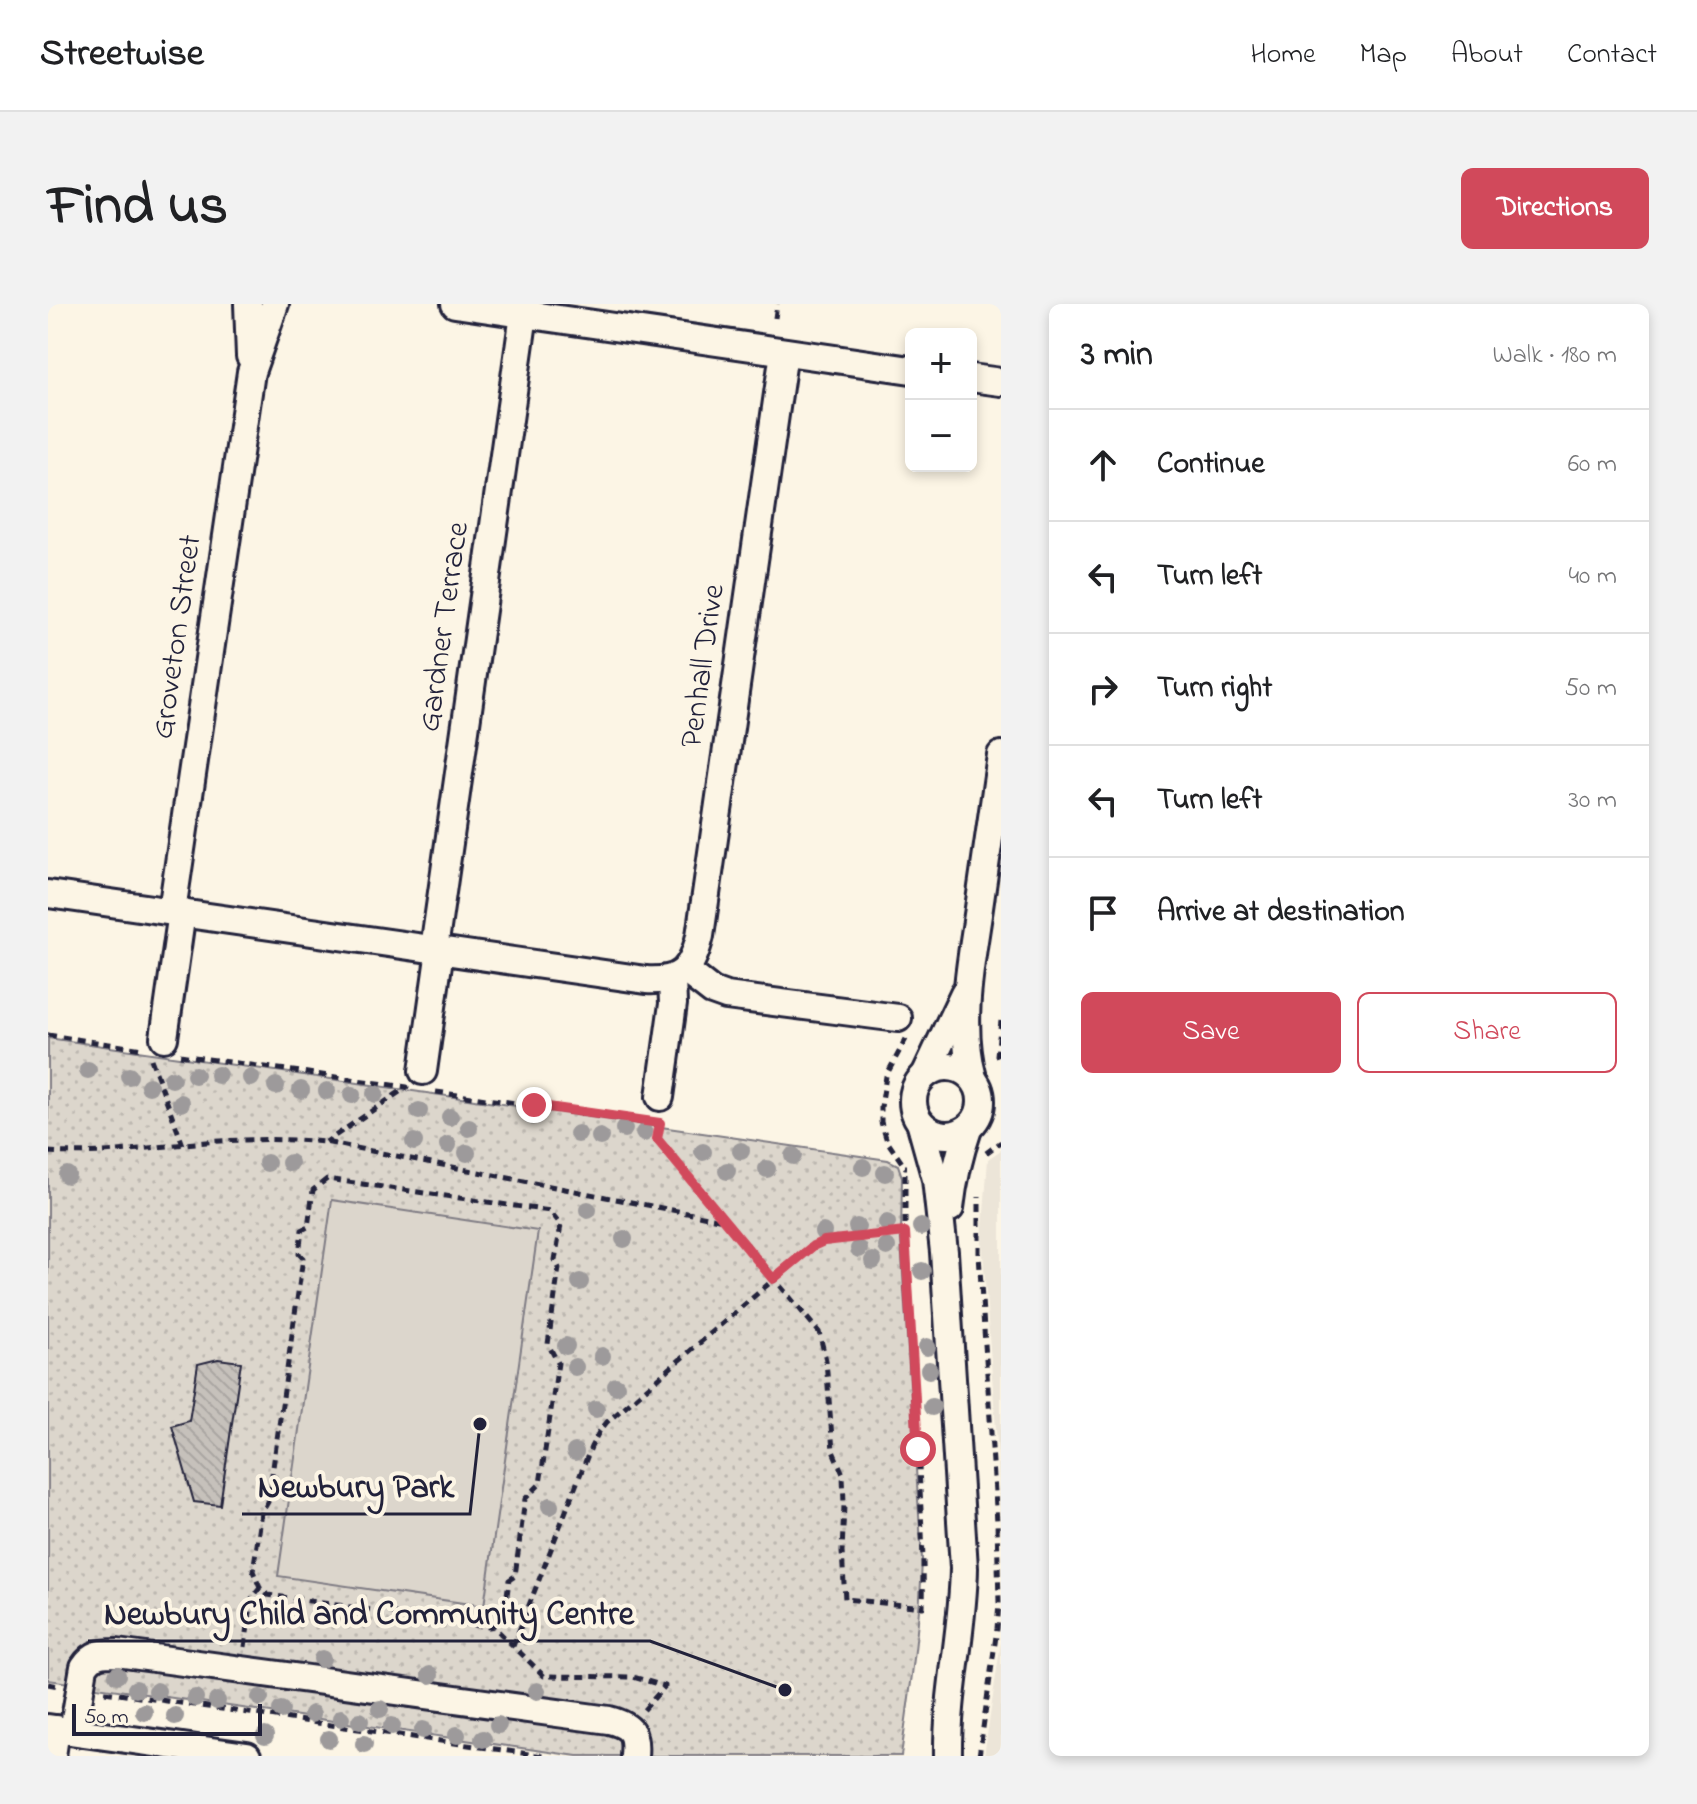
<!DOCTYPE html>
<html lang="en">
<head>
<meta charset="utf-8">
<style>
	:root { --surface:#fff; --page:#f2f2f2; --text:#202124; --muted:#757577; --line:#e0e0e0; --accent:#d1495b }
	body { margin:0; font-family:"Indie Flower",sans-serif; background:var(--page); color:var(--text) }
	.controls { position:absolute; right:24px; top:24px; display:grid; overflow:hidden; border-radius:12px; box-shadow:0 4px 12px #0003 }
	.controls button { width:72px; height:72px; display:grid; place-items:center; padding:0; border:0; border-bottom:2px solid var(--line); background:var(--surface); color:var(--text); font:40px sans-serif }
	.scale { position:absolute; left:24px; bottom:20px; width:190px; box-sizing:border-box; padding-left:8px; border:4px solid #22223b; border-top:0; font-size:22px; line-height:28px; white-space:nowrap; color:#22223b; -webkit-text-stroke:6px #fcf5e5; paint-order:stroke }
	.stop { position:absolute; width:24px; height:24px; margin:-18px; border:6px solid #d1495b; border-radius:50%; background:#fff }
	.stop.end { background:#d1495b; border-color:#fff; box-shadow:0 2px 8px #0008 }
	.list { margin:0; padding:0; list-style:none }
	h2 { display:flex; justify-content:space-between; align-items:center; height:104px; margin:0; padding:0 32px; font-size:34px }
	h2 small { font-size:26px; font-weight:400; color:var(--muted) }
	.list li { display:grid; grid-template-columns:52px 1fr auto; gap:24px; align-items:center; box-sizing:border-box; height:112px; padding:0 32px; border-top:2px solid var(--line) }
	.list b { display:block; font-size:30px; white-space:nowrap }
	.list em { font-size:26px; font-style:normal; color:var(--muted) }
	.actions { display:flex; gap:16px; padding:24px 32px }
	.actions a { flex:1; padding:18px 0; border:2px solid var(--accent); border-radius:12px; text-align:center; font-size:28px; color:var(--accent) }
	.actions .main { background:var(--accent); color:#fff }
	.icon { flex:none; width:44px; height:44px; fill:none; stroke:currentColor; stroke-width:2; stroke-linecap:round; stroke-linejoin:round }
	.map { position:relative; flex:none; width:953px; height:1452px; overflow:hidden; border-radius:12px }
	header { display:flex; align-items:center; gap:48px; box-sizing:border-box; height:112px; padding:0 40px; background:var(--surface); border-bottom:2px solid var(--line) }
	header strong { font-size:38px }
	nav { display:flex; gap:44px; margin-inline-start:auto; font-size:28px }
	.intro { display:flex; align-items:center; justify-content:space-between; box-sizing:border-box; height:192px; padding:0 48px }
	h1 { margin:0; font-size:56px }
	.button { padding:20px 36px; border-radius:12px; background:var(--accent); color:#fff; font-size:28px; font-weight:700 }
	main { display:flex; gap:48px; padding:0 48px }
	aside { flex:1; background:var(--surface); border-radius:12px; box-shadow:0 4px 12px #0003 }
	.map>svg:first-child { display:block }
	.built { fill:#ece5d8 }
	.park { fill:url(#park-dots); stroke:#7f7c84; stroke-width:2 }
	.pitch { fill:#dcd6cc; stroke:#7f7c84; stroke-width:2 }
	.building { fill:url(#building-back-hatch); stroke:#22223b; stroke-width:2 }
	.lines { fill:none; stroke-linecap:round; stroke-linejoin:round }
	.minor-casing { stroke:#22223b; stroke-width:32 }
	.path { stroke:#22223b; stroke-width:5; stroke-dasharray:8 6; stroke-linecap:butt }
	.minor { stroke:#fcf5e5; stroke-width:26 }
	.tree { fill:#9d9a9b }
	.route { stroke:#d1495b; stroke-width:10 }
	.labels { text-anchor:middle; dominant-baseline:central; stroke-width:8; stroke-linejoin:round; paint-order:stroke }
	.street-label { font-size:32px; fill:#22223b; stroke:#fcf5e5 }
	.leader { fill:none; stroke:#22223b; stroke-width:3 }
	.callout-dot { fill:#22223b; stroke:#fcf5e5; stroke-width:3 }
	.callout-label { font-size:34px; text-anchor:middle; font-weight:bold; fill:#22223b; stroke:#fcf5e5; stroke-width:8; stroke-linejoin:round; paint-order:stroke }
</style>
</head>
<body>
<header>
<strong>Streetwise</strong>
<nav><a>Home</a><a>Map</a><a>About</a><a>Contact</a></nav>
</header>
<div class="intro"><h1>Find us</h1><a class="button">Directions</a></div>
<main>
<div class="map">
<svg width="953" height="1452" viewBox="0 0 953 1452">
	<defs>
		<pattern id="park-dots" width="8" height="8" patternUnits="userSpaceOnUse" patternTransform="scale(2)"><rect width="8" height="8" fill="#dcd6cc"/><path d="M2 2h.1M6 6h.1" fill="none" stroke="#bcb7b0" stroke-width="1.8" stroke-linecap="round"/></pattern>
		<pattern id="building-back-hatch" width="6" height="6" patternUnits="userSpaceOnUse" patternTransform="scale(2)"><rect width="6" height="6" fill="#c6c1bb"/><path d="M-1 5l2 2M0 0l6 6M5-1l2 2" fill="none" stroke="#aaa6a2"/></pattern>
	</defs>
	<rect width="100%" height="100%" fill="#fcf5e5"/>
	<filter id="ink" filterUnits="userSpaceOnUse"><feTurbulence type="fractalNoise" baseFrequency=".0125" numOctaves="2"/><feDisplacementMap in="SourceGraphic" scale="16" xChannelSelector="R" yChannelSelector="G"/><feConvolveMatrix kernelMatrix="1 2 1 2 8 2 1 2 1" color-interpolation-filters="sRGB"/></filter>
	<g filter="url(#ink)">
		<g class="built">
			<polygon points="953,846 953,1234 950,1152 934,936 940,855"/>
			<polygon points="953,1338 953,1452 936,1452"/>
		</g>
		<path class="park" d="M 0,734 L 840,856 L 850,861 L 854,873 L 853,934 L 856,985 L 874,1255 C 872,1321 862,1386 853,1452 L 529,1452 L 0,1376 Z"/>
		<polygon class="pitch" points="284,896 490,927 436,1302 230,1272"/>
		<polygon class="building" points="170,1055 193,1058 172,1201 146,1198 124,1122 141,1117 150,1060"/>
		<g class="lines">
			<g class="minor-casing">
				<g id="minor">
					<polyline points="200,0 202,52"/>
					<polyline points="407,0 863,66"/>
					<polyline points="923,74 953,78"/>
					<path d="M 0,590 L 598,676 C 633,678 644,666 652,632 L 736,48"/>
					<polyline points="124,607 203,68 227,0"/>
					<polyline points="386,645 476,10"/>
					<polyline points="637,666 664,687 678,692 850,714"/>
					<polyline points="116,734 134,608"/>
					<circle cx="899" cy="797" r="34"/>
					<polyline points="375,767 392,646"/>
					<polyline points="878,769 916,689"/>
					<path d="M 925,774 C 910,719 923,659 931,604 C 938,553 946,502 953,451"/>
					<polyline points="612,793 625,700 624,675"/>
					<path d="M 873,821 L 888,875 L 896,948 L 916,1264 C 915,1327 899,1389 900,1452"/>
					<path d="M 902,904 C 905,877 911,851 920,825"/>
					<polyline points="0,1424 199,1452"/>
					<path d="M 25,1427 L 36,1363 C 45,1349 53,1349 69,1349 L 561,1416 C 584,1422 588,1429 586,1452"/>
					<polyline points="4,1452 8,1425"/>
				</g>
			</g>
			<g class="path">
				<polyline points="727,14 729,0"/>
				<polyline points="953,717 949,751 953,757"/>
				<polyline points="0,731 95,745"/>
				<polyline points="858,735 838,772 833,803 833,818 839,837 857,863 859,863"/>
				<polyline points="132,751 359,783 278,838"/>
				<polyline points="103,755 135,841"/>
				<path d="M 388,788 L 612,819 L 609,835 L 771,1028 L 778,1056 L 785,1147 L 795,1170 L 796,1201 L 794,1248 L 797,1295 L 875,1303 C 876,1264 874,1226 872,1186 C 869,1100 860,1014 857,928"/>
				<path d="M 0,848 C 58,852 114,841 172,837 C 207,835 242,835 277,838 L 675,916"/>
				<polyline points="938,849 953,838"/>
				<polyline points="212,1284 205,1267 214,1208 220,1198 255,954 251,950 254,926 260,923 265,886 279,875 502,907 513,921 507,956 511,964 500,1040 510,1059 492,1180 477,1195 467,1272 461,1276 456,1314 445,1322"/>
				<polyline points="465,1342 543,1143 551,1128 559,1118 765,942 776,937 857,928 857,864"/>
				<polyline points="197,1343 204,1294 212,1284 220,1291 441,1323 445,1322 496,1372 585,1373 617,1382 594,1408"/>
				<polyline points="0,1380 11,1382"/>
				<polyline points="57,1388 495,1452"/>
				<polyline points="931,1452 949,1325 951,1299 949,1218 931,951 931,893"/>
			</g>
			<use href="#minor" class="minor"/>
		</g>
		<g class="tree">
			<circle cx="40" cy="766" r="9"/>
			<circle cx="147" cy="771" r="9"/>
			<circle cx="170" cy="771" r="9"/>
			<circle cx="81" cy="772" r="9"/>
			<circle cx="203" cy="774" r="9"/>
			<circle cx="124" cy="775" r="9"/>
			<circle cx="101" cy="782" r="9"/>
			<circle cx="228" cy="782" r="9"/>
			<circle cx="253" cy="786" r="9"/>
			<circle cx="279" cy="787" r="9"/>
			<circle cx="327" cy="790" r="9"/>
			<circle cx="304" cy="791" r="9"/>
			<circle cx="133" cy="799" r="9"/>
			<circle cx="371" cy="807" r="9"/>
			<circle cx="402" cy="813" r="9"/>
			<circle cx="421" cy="824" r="9"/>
			<circle cx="576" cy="825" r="9"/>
			<circle cx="596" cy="829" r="9"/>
			<circle cx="530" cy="830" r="9"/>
			<circle cx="552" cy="833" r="9"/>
			<circle cx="366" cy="838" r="9"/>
			<circle cx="400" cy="841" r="9"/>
			<circle cx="693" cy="847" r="9"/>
			<circle cx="655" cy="848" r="9"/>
			<circle cx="419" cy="849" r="9"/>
			<circle cx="745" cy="852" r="9"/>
			<circle cx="219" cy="859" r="9"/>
			<circle cx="242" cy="859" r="9"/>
			<circle cx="815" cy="863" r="9"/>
			<circle cx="719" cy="865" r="9"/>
			<circle cx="679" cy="867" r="9"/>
			<circle cx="837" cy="869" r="9"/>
			<circle cx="19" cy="871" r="9"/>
			<circle cx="540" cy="906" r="9"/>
			<circle cx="839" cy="919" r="9"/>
			<circle cx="809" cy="923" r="9"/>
			<circle cx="873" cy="923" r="9"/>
			<circle cx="775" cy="928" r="9"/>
			<circle cx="576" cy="935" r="9"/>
			<circle cx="839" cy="943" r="9"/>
			<circle cx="811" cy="945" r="9"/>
			<circle cx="825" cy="957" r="9"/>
			<circle cx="874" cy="967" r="9"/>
			<circle cx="532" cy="978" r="9"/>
			<circle cx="518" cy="1042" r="9"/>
			<circle cx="879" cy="1043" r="9"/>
			<circle cx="554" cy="1052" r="9"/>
			<circle cx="527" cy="1063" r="9"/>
			<circle cx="881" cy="1066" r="9"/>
			<circle cx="568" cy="1082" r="9"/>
			<circle cx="884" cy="1103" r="9"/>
			<circle cx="548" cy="1105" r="9"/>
			<circle cx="527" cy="1148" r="9"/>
			<circle cx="502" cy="1202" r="9"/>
			<circle cx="274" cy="1355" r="9"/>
			<circle cx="69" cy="1371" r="9"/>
			<circle cx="382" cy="1371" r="9"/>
			<circle cx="88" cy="1385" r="9"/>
			<circle cx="109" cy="1387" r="9"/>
			<circle cx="489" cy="1387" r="9"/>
			<circle cx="147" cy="1394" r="9"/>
			<circle cx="212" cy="1394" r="9"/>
			<circle cx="169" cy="1397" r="9"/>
			<circle cx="332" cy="1405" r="9"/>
			<circle cx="233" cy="1406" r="9"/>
			<circle cx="96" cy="1408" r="9"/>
			<circle cx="264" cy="1410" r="9"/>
			<circle cx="127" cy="1412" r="9"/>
			<circle cx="293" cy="1414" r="9"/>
			<circle cx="312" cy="1417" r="9"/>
			<circle cx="450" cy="1421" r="9"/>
			<circle cx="344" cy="1422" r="9"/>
			<circle cx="375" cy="1426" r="9"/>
			<circle cx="409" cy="1431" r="9"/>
			<circle cx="217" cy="1432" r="9"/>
			<circle cx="281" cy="1435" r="9"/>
			<circle cx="435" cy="1435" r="9"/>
			<circle cx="316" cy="1440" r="9"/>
		</g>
	</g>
	<g class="lines" filter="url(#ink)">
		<polyline class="route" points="486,801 612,819 609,835 725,975 765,942 776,937 857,928 870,1145"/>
	</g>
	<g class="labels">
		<g class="street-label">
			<text transform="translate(397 323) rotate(-82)">Gardner Terrace</text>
			<text transform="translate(130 333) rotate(-82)">Groveton Street</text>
			<text transform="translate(656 362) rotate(-82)">Penhall Drive</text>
		</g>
	</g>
	<path class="leader" d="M432 1120L422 1210H194M737 1386L602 1337H40"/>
	<g class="callout-dot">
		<circle cx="432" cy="1120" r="8"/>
		<circle cx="737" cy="1386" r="8"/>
	</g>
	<g class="callout-label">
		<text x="308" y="1193">Newbury Park</text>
		<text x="321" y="1320">Newbury Child and Community Centre</text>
	</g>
</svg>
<div class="controls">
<button>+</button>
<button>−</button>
</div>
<div class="scale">50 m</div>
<div class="stop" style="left:870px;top:1145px"></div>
<div class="stop end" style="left:486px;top:801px"></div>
</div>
<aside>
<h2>3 min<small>Walk · 180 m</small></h2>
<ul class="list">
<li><svg class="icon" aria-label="ahead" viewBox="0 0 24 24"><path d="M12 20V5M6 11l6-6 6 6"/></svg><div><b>Continue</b></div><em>60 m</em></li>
<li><svg class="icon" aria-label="left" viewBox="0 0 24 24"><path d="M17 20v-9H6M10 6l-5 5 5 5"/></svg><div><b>Turn left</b></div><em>40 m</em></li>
<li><svg class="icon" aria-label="right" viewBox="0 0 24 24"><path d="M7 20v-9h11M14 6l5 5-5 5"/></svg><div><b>Turn right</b></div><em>50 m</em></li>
<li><svg class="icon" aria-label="left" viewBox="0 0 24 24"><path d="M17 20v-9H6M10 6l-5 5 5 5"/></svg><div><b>Turn left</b></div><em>30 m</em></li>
<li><svg class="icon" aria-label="arrive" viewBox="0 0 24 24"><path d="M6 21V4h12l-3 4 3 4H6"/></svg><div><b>Arrive at destination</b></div></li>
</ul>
<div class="actions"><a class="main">Save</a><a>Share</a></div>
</aside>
</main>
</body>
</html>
